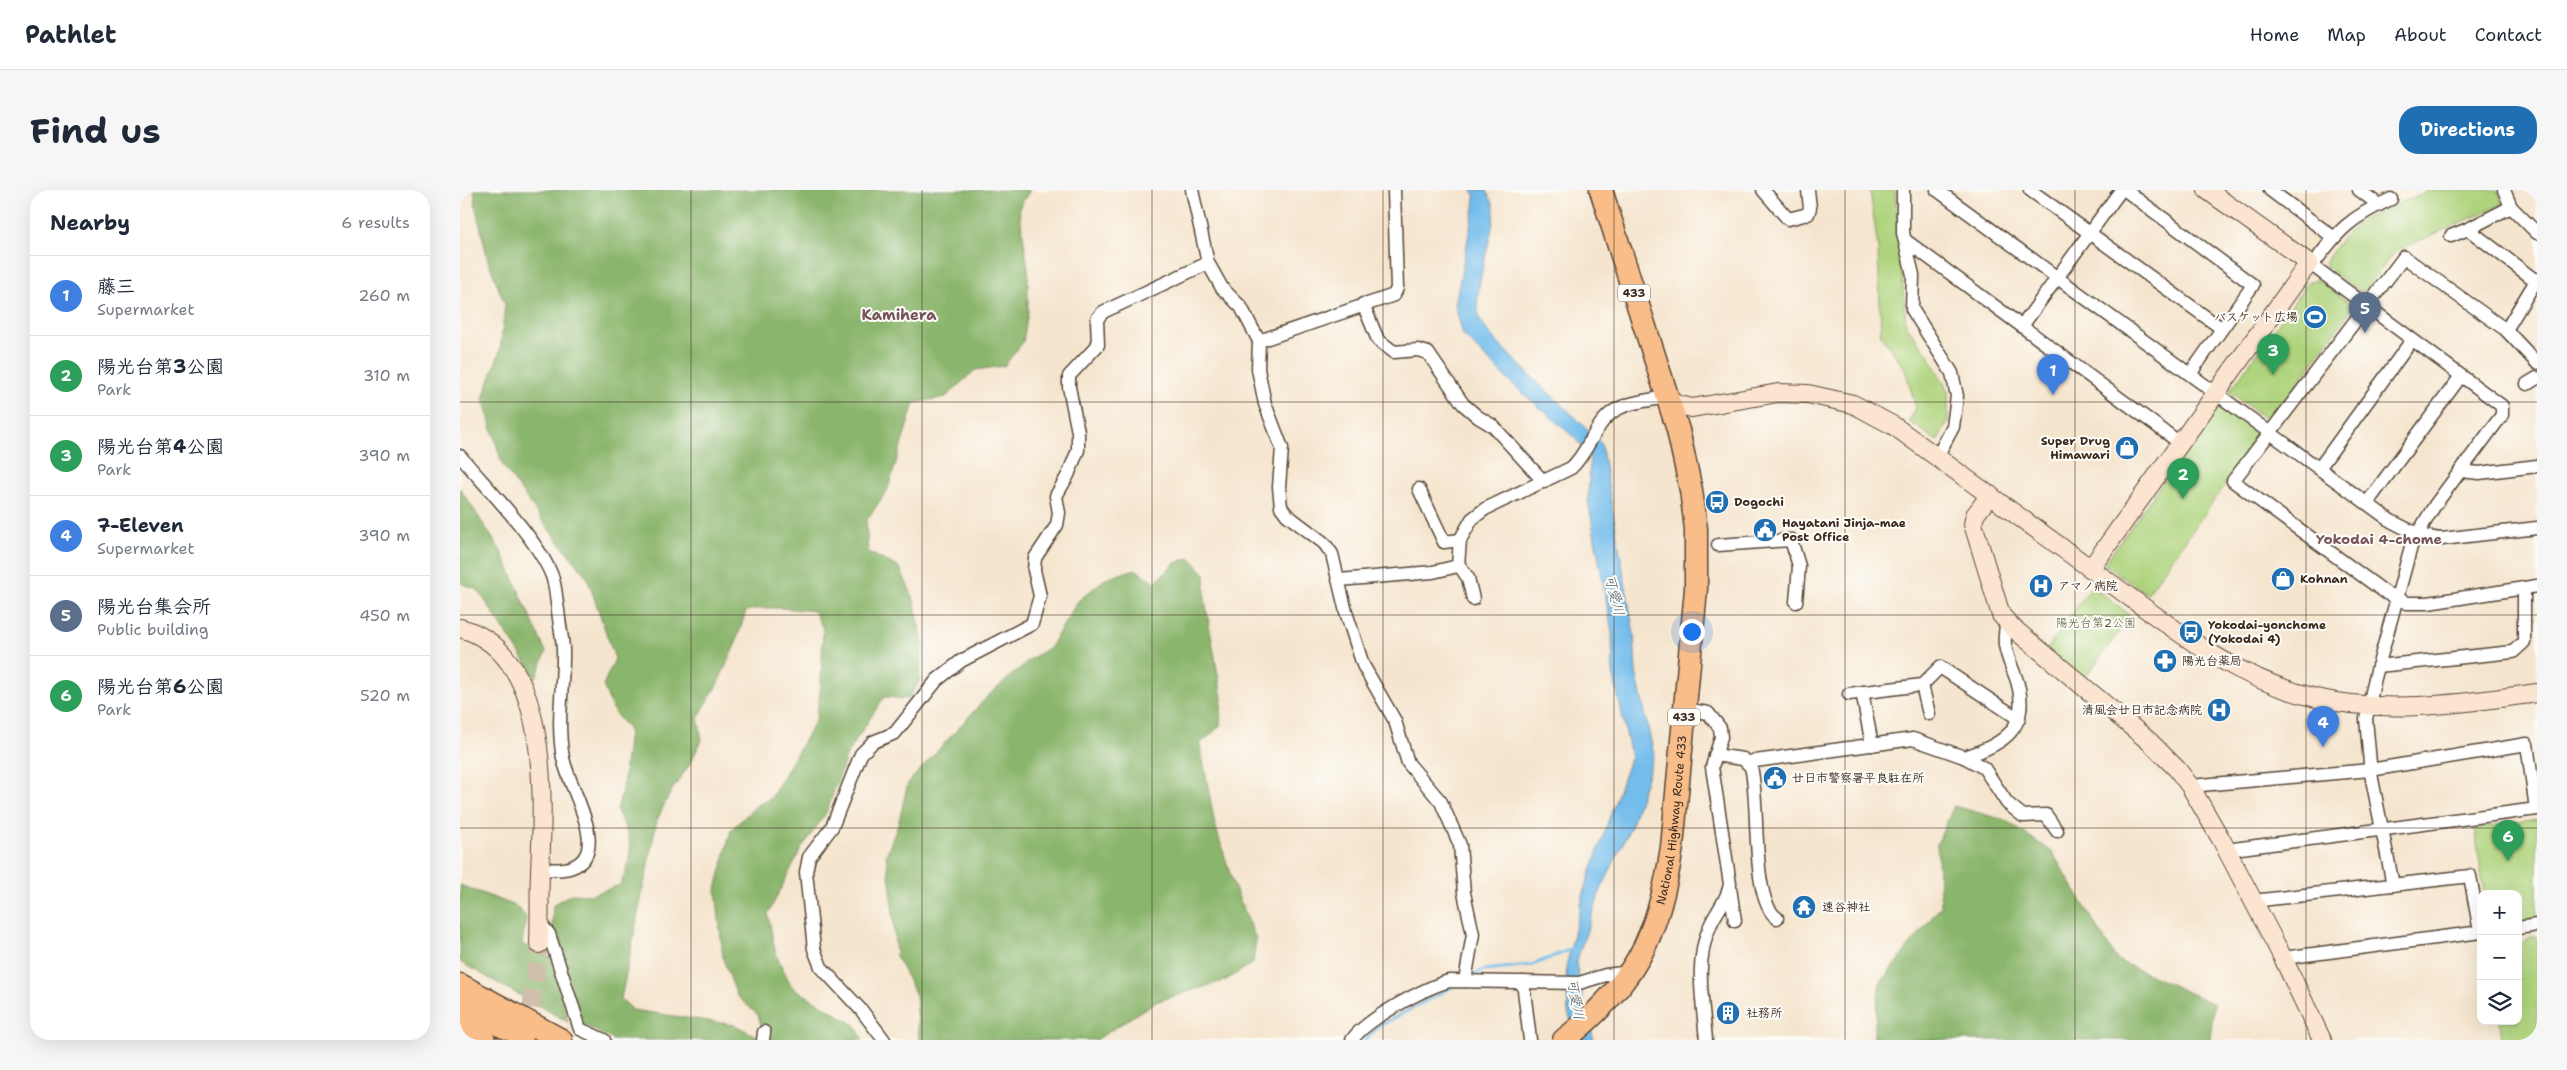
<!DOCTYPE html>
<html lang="en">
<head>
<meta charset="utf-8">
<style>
	:root { --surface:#fff; --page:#f6f6f7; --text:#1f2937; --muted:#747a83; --line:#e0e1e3; --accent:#1f6fb2 }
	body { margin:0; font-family:"Shantell Sans","Klee One",sans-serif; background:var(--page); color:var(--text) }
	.controls { position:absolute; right:15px; bottom:15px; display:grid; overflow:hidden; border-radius:10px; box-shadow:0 5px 20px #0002 }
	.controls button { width:45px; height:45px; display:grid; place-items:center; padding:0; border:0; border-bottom:1px solid var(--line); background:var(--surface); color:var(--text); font:25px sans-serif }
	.you { position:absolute; left:1231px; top:441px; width:18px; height:18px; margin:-12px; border:4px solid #fff; border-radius:50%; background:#1a73e8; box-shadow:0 0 0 8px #1a73e833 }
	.badge { display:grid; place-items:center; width:32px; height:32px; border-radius:50%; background:var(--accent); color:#fff; font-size:16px; font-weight:700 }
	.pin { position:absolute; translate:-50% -41px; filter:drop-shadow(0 1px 2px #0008) }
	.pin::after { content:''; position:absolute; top:26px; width:18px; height:15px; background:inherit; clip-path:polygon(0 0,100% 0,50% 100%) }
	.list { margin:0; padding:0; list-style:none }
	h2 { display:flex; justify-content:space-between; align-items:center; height:65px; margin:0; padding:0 20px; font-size:21px }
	h2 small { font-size:16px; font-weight:400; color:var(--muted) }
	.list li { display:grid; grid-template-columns:32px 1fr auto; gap:15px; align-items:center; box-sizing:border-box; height:80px; padding:0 20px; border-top:1px solid var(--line) }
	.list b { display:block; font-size:19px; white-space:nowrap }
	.list p { margin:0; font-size:16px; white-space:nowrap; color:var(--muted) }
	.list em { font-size:16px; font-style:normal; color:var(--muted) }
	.icon { flex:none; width:28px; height:28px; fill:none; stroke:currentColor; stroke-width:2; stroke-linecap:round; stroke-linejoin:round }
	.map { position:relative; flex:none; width:2077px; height:850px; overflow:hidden; border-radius:20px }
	header { display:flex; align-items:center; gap:30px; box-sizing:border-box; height:70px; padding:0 25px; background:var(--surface); border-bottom:1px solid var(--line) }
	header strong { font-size:24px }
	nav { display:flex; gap:28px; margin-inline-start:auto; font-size:18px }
	.intro { display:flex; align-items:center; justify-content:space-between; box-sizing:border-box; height:120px; padding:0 30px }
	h1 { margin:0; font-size:35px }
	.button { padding:12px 22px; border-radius:20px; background:var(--accent); color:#fff; font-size:18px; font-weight:700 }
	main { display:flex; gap:30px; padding:0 30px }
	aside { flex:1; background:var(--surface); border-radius:20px; box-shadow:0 5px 20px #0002 }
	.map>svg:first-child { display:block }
	.green { fill:#aed37c; stroke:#747e4d }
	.forest { fill:#8ab56c; stroke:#627045 }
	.water { fill:#73bdec; stroke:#577485 }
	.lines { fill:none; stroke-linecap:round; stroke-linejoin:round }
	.stream { stroke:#73bdec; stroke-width:3 }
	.secondary-tunnel { stroke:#d0c0ab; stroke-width:18; stroke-dasharray:18 9; stroke-linecap:butt }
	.street-casing { stroke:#574638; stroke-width:15 }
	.secondary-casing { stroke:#574638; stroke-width:20 }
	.highway-casing { stroke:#574638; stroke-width:25 }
	.street { stroke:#fff; stroke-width:12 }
	.secondary { stroke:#fce5d0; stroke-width:18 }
	.highway { stroke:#f8bd89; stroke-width:22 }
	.grid { fill:none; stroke:#3b2a1e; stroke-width:1; stroke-opacity:0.55 }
	.labels { text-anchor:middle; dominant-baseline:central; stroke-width:4; stroke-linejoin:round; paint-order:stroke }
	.shield { fill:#fdfcf7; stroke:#75695f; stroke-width:1 }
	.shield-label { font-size:11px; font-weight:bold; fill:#3b2a1e }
	.poi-label { font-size:12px; font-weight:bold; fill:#3b2a1e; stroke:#fdfcf7; text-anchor:start }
	.park-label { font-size:12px; fill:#5e5d3a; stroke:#fdfcf7 }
	.street-label { font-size:12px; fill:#3b2a1e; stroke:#fdfcf7 }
	.neighbourhood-label { font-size:14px; font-weight:bold; fill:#765459; stroke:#fdfcf7 }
	.water-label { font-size:14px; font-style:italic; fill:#4f5d66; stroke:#fdfcf7 }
	.quarter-label { font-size:15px; font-weight:bold; fill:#765459; stroke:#fdfcf7 }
</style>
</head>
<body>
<header>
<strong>Pathlet</strong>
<nav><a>Home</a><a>Map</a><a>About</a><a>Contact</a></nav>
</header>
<div class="intro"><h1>Find us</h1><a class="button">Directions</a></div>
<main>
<aside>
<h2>Nearby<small>6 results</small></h2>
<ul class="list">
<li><span class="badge" style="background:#3f7fe0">1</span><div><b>藤三</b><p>Supermarket</p></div><em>260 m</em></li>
<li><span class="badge" style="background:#2e9e5b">2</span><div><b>陽光台第3公園</b><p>Park</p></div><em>310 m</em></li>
<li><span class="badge" style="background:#2e9e5b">3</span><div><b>陽光台第4公園</b><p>Park</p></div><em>390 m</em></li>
<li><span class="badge" style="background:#3f7fe0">4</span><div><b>7-Eleven</b><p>Supermarket</p></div><em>390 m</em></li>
<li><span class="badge" style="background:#5c6f8a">5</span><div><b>陽光台集会所</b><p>Public building</p></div><em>450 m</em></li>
<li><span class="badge" style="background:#2e9e5b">6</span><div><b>陽光台第6公園</b><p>Park</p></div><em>520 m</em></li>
</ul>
</aside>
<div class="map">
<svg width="2077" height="850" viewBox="0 0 2077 850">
	<rect width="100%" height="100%" fill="#fdfcf7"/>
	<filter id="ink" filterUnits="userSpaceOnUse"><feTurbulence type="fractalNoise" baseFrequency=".02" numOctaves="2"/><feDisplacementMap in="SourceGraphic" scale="10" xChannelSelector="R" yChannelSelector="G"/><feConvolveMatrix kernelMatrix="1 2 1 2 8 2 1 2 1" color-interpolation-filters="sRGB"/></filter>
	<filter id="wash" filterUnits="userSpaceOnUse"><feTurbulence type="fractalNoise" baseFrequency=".0096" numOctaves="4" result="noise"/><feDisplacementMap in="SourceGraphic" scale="20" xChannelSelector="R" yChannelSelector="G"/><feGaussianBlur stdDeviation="1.12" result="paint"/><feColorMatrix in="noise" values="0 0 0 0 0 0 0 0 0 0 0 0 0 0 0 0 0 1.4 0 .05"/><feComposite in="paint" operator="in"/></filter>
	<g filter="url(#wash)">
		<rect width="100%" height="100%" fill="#f5e5ce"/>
		<g class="green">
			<polygon points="1410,0 1435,0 1446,135 1469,166 1488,201 1488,231 1477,251 1449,231 1456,218 1445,179 1421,146 1418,58"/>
			<polygon points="1970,0 2038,0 2043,14 1936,61 1905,100 1900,102 1866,77 1866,71 1881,49 1901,30"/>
			<polygon points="1858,90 1894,116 1810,232 1769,202 1849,91"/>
			<polygon points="1760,213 1802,244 1687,404 1644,374"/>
			<polygon points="1632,396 1671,426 1624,489 1587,459"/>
			<polygon points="2077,629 2077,729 2058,732 2058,704 2024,704 2015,638"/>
			<polygon points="2072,746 2077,746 2077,850 2042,850 2040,831 2058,831 2058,755"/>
		</g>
		<g class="forest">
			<path d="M 14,0 L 570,0 L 559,18 L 568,79 L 568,121 L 563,152 L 544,176 L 515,180 L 486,207 L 454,213 L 428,299 L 406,331 L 408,362 L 440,378 L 454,410 L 463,454 L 459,492 L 448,509 L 424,507 L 388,562 L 366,623 L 341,659 L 308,724 L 316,765 L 332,797 L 395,835 L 403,850 L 306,850 L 298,825 L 277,806 L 263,769 L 256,699 L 271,640 L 296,616 L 311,608 L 356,530 L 361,495 L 363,439 L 354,421 C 331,419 309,415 286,421 L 275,455 L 257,495 L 238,528 L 242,550 L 229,575 L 210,603 L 197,630 L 161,809 L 173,820 L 275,835 L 298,847 L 298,850 L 153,850 L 124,835 L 92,739 L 93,715 L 111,704 L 131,705 L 160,695 C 175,663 173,652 157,621 L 163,596 L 169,540 L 154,522 L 143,495 L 155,469 L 127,387 L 87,337 L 42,274 L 23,208 L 40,161 L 45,115 L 28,70 L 16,18 Z"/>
			<polygon points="0,298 42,363 86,462 76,488 18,400 0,393"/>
			<polygon points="730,368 745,384 745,410 762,508 760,536 740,554 755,635 774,696 796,749 793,773 766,790 695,812 636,850 459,850 456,805 436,766 431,699 426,665 438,635 448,593 527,507 569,470 590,457 618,411 645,389 675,379 695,392 715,373"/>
			<polygon points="1494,616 1545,630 1592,662 1657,770 1754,814 1750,850 1413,850 1420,793 1481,716 1477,654"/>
			<polygon points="0,695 56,716 66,727 62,754 91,768 108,832 0,772"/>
		</g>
		<path class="water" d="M 1012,0 L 1026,0 C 1029,6 1035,15 1034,21 C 1033,52 1012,97 1019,127 C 1023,147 1121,230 1141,253 L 1174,444 L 1176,482 L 1194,565 L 1172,634 L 1139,704 L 1116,773 L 1124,814 L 1134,850 L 1116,850 L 1108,822 L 1106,777 L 1125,698 L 1171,566 L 1153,483 L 1152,442 L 1128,310 L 1130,267 L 1115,248 L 1049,191 L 1003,145 L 995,115 L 1014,18 L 1015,5 Z"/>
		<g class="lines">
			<g class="stream">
				<polyline points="1010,787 1024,780 1072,775 1114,758"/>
				<polyline points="905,850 919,836 994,796"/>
			</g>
		</g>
	</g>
	<g filter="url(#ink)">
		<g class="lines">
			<polyline class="secondary-tunnel" points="68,845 79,754"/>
			<g class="street-casing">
				<g id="street">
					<polyline points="732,0 748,73 762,98 781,117 799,151 798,179 805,214 822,258 819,297 821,317 827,325 864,353 872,364 886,422 903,475 935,531 948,573 981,612 1000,655 1004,703 1013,744 1005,791"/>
					<polyline points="1303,0 1328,29 1348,24 1350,18 1348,0"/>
					<polyline points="1443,0 1443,43 1453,85 1452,119 1492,183 1497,206 1493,237 1477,267"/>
					<path d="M 1477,0 L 1931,331 C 1948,340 1963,348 1982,349 L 2077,338"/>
					<polyline points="1570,0 1761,138"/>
					<polyline points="1665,0 1793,95 1730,184"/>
					<polyline points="1810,0 1873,47"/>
					<polyline points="1899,0 1919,15"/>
					<polyline points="2044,0 2051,17 2077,43"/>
					<polyline points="2051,17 2008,39 2076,91"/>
					<polyline points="1991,46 2008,39"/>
					<polyline points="1445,50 1720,253"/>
					<polyline points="1849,73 2042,216 2042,225 1975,315 1952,353 1915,488 1906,529 1911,584 1933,695"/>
					<path d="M 1852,76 C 1878,40 1891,27 1931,9"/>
					<polyline points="2077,89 2046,140 2077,173"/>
					<polyline points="903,114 918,150 934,162 958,160 968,163 1003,214 1018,227 1033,236 1084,292"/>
					<polyline points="1562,136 1661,0"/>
					<polyline points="2046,140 1944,67 1773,291 1926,403 1947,413 1968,413 2077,396"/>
					<polyline points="799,151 934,105 937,98 934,0"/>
					<polyline points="2067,194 2077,188"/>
					<path d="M 0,266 C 28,299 77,348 92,386 C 96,397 96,409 98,420 C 99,432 102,445 103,458 C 104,494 96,531 103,568 C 108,593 136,638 127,663 C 119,682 97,680 80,679"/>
					<polyline points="1860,277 1952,150"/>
					<polyline points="2002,281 2019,283 2077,276"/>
					<polyline points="959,299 984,352 1000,350"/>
					<polyline points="1907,313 2001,186"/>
					<polyline points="1258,355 1331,350 1339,376 1336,412"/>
					<polyline points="999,375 1008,388 1013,409"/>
					<path d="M 879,390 L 973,382 L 998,376 L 1000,350 L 1012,329 L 1025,319 L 1111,278 C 1129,262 1134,234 1154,221 C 1168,212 1191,210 1207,207"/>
					<polyline points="1918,476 2053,462 2064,452 2064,398"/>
					<polyline points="1462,495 1469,524"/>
					<polyline points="1402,502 1412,555"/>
					<polyline points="1389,504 1462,495 1480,477 1559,529"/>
					<path d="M 1225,519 L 1248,523 L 1260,538 L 1261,547 L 1252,577 L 1270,694 C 1268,710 1256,721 1250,736 C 1234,772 1243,812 1246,850"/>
					<path d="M 1255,565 L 1283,569 L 1291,577 C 1300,609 1290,710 1317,728"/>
					<path d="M 1504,567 C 1543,555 1571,538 1557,491 C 1553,479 1547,468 1545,455 C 1544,447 1546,439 1546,432"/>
					<polyline points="1288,572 1453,549 1504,567 1524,578 1547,613 1563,626 1586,625 1597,641"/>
					<polyline points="1730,596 1910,580 2067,554 2076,619"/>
					<polyline points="1766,660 2077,619"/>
					<polyline points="1270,698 1275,731"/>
					<polyline points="1793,711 2010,686 2020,742"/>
					<polyline points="80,733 89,744 120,839 144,850"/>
					<polyline points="2058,738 2077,735"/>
					<polyline points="1823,768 2021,742"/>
					<polyline points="1063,792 1070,850"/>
					<polyline points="303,850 304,842"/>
					<polyline points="424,850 402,821 361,777 354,759 346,682 349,667 372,637 401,564 413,552 435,543 477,490 501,471 572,434 580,406 574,380 575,368 597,335 599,323 596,306 608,285 618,260 618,242 609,197 609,186 638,155 637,129 643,122 748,73"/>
					<path d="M 892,850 C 906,829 965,798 989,791 L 1119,793 L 1146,785 L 1170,782"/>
				</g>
			</g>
			<g class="secondary-casing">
				<g id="secondary">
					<path d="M 1207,207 L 1216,214 L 1232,218 L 1318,203 L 1348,204 L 1393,214 L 1434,236 C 1502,285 1570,335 1638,384 C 1708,434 1770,488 1856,508 C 1930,525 2003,513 2077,503"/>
					<polyline points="1530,305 1515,325 1513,334 1541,425 1553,438 1690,552 1717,579 1730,596 1762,651 1823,768 1862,850"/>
					<polyline points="1631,378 1849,73 1747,0"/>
					<path d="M 0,438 C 92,462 83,609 80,682 C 79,706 80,730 79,754"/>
				</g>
			</g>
			<g class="highway-casing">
				<g id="highway">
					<polyline points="0,795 101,850"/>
					<polyline points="0,818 63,845"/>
					<polyline points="0,840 24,850"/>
					<path id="s1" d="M 1104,850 C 1175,794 1199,746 1212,657 L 1236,399 L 1236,339 L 1231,300 L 1218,240 L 1141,0"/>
				</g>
			</g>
			<use href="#street" class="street"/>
			<use href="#secondary" class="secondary"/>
			<use href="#highway" class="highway"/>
		</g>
	</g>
	<path class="grid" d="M 231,0 L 231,850M 462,0 L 462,850M 692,0 L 692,850M 923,0 L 923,850M 1154,0 L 1154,850M 1385,0 L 1385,850M 1615,0 L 1615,850M 1846,0 L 1846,850M 0,212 L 2077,212M 0,425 L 2077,425M 0,638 L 2077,638"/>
	<defs>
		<g id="stadium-disc" transform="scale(1.25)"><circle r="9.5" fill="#1f6fb2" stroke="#fdfcf7"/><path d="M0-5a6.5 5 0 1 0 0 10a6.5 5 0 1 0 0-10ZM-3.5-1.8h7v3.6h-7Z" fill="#fff"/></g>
		<g id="shop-disc" transform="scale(1.25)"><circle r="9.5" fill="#1f6fb2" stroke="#fdfcf7"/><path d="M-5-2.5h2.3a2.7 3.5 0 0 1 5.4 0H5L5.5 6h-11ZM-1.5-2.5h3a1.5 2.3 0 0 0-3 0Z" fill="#fff"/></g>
		<g id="bus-disc" transform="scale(1.25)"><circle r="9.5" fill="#1f6fb2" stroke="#fdfcf7"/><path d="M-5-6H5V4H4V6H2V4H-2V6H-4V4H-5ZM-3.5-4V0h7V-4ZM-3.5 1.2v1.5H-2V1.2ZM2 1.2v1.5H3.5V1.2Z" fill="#fff"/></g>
		<g id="civic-disc" transform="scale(1.25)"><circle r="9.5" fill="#1f6fb2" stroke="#fdfcf7"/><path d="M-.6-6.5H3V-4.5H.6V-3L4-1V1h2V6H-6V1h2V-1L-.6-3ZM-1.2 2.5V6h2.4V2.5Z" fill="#fff"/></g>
		<g id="hospital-disc" transform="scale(1.25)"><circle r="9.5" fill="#1f6fb2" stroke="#fdfcf7"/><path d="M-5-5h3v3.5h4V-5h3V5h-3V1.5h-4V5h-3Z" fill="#fff"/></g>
		<g id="pharmacy-disc" transform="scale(1.25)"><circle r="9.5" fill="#1f6fb2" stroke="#fdfcf7"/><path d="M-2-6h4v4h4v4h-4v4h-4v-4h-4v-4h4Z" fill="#fff"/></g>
		<g id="temple-disc" transform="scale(1.25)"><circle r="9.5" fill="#1f6fb2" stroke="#fdfcf7"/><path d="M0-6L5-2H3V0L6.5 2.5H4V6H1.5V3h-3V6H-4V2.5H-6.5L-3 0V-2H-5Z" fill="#fff"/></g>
		<g id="building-disc" transform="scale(1.25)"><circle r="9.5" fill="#1f6fb2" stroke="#fdfcf7"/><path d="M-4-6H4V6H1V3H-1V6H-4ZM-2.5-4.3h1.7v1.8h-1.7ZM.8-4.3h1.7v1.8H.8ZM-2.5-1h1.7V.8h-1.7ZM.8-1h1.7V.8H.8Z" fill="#fff"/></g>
	</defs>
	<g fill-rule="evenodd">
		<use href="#stadium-disc" x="1855" y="127"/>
		<use href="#shop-disc" x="1667" y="258"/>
		<use href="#bus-disc" x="1257" y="312"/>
		<use href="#civic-disc" x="1305" y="340"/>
		<use href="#shop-disc" x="1823" y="389"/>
		<use href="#hospital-disc" x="1581" y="396"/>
		<use href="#bus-disc" x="1731" y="442"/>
		<use href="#pharmacy-disc" x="1705" y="471"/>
		<use href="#hospital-disc" x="1759" y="520"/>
		<use href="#civic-disc" x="1315" y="588"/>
		<use href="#temple-disc" x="1344" y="717"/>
		<use href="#building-disc" x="1268" y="823"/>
	</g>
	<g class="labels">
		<g class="shield">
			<rect x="1158" y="94.5" width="32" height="17" rx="4"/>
			<rect x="1208" y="518.5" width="32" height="17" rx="4"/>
		</g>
		<g class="shield-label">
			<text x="1174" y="103">433</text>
			<text x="1224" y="527">433</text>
		</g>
		<g class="poi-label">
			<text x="1838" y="127" text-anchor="end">バスケット広場</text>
			<text x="1650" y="251" text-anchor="end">Super Drug<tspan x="1650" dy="14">Himawari</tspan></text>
			<text x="1274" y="312">Dogochi</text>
			<text x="1322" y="333">Hayatani Jinja-mae<tspan x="1322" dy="14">Post Office</tspan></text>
			<text x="1840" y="389">Kohnan</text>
			<text x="1598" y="396">アマノ病院</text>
			<text x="1748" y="435">Yokodai-yonchome<tspan x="1748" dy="14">(Yokodai 4)</tspan></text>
			<text x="1722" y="471">陽光台薬局</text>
			<text x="1742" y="520" text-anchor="end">清風会廿日市記念病院</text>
			<text x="1332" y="588">廿日市警察署平良駐在所</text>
			<text x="1362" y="717">速谷神社</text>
			<text x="1286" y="823">社務所</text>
		</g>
		<g class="park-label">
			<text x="1636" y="433">陽光台第2公園</text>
		</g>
		<g class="street-label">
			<text stroke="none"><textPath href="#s1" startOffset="255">National Highway Route 433</textPath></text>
		</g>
		<g class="neighbourhood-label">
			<text x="1919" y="349">Yokodai 4-chome</text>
		</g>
		<g class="water-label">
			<text transform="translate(1155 405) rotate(76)">可愛川</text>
			<text transform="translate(1116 809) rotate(80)">可愛川</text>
		</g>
		<g class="quarter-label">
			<text x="439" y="125">Kamihera</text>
		</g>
	</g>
</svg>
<div class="controls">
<button>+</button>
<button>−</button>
<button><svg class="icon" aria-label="layers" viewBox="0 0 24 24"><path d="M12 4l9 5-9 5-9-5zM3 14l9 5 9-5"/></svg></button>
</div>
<div class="you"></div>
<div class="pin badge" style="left:1593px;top:205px;background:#3f7fe0">1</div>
<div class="pin badge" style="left:1723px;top:309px;background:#2e9e5b">2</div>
<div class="pin badge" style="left:1813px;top:185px;background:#2e9e5b">3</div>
<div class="pin badge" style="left:1863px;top:557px;background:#3f7fe0">4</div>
<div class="pin badge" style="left:1905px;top:143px;background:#5c6f8a">5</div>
<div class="pin badge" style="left:2048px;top:671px;background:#2e9e5b">6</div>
</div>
</main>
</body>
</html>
